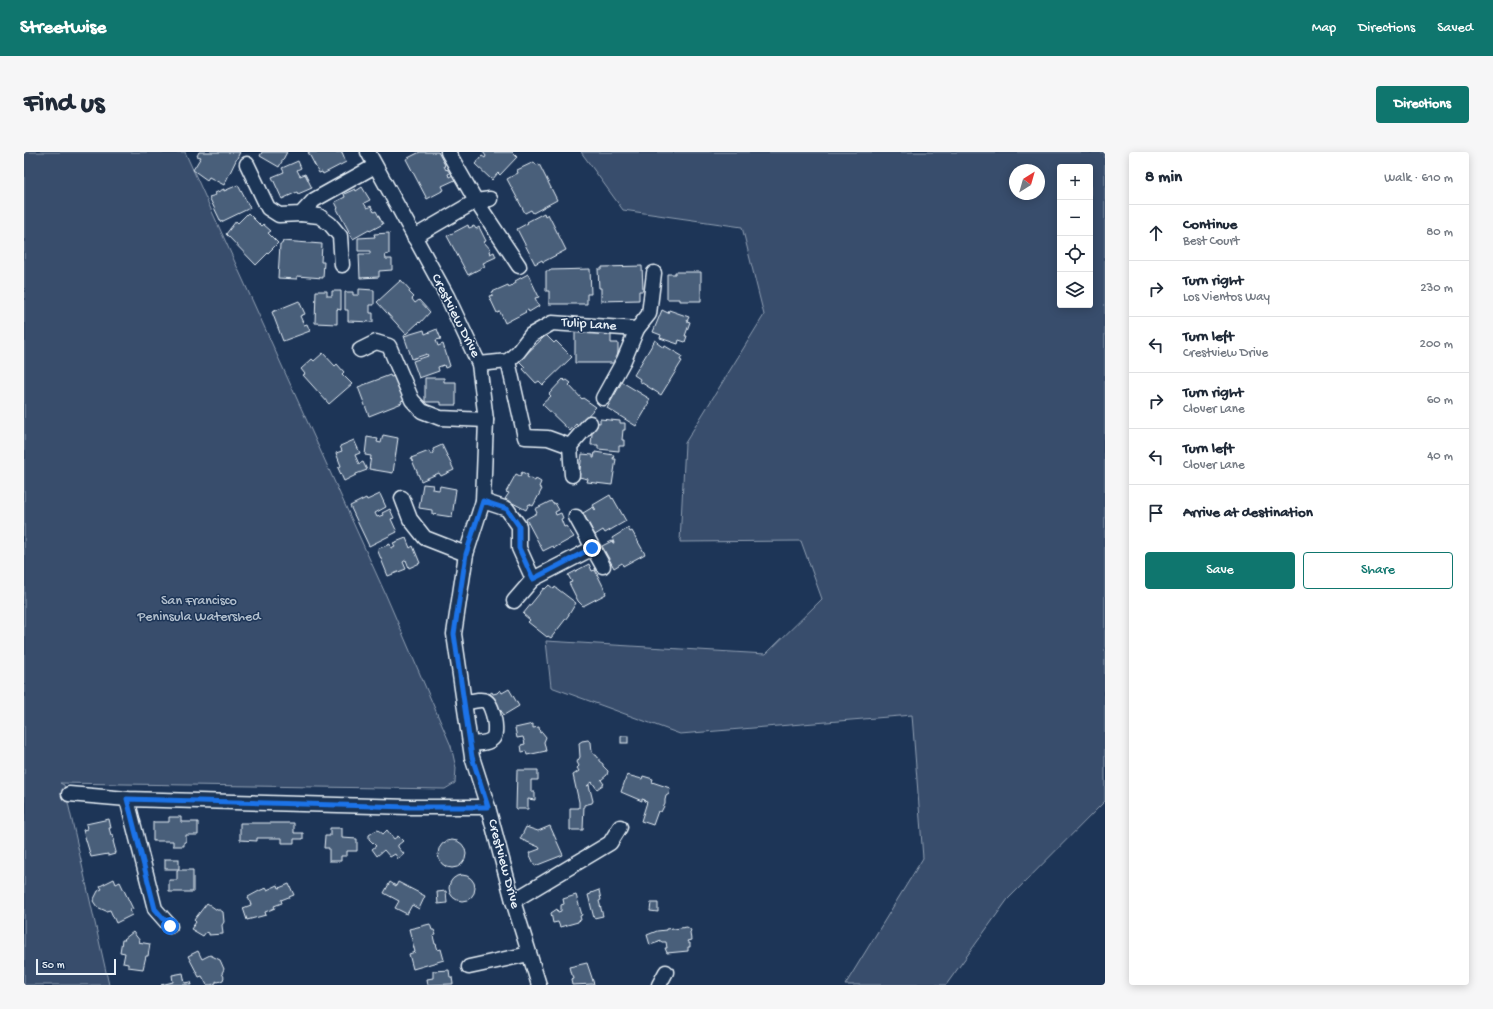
<!DOCTYPE html>
<html lang="en">
<head>
<meta charset="utf-8">
<style>
	:root { --surface:#fff; --page:#f6f6f7; --text:#1f2937; --muted:#747a83; --line:#e0e1e3; --accent:#0f766e }
	body { margin:0; font-family:"Gochi Hand",sans-serif; background:var(--page); color:var(--text) }
	.controls { position:absolute; right:12px; top:12px; display:grid; overflow:hidden; border-radius:4px; box-shadow:0 2px 10px #0003 }
	.controls button { width:36px; height:36px; display:grid; place-items:center; padding:0; border:0; border-bottom:1px solid var(--line); background:var(--surface); color:var(--text); font:20px sans-serif }
	.compass { position:absolute; left:985px; top:12px; width:36px; height:36px; border-radius:50%; background:var(--surface); box-shadow:0 2px 10px #0003; rotate:37deg }
	.scale { position:absolute; left:12px; bottom:10px; width:80px; box-sizing:border-box; padding-left:4px; border:2px solid #e8f1f8; border-top:0; font-size:11px; line-height:14px; white-space:nowrap; color:#e8f1f8; -webkit-text-stroke:3px #1d3557; paint-order:stroke }
	.stop { position:absolute; width:12px; height:12px; margin:-9px; border:3px solid #1a73e8; border-radius:50%; background:#fff }
	.stop.end { background:#1a73e8; border-color:#fff; box-shadow:0 1px 4px #0008 }
	.list { margin:0; padding:0; list-style:none }
	h2 { display:flex; justify-content:space-between; align-items:center; height:52px; margin:0; padding:0 16px; font-size:17px }
	h2 small { font-size:13px; font-weight:400; color:var(--muted) }
	.list li { display:grid; grid-template-columns:26px 1fr auto; gap:12px; align-items:center; box-sizing:border-box; height:56px; padding:0 16px; border-top:1px solid var(--line) }
	.list b { display:block; font-size:15px; white-space:nowrap }
	.list p { margin:0; font-size:13px; white-space:nowrap; color:var(--muted) }
	.list em { font-size:13px; font-style:normal; color:var(--muted) }
	.actions { display:flex; gap:8px; padding:12px 16px }
	.actions a { flex:1; padding:9px 0; border:1px solid var(--accent); border-radius:4px; text-align:center; font-size:14px; color:var(--accent) }
	.actions .main { background:var(--accent); color:#fff }
	.icon { flex:none; width:22px; height:22px; fill:none; stroke:currentColor; stroke-width:2; stroke-linecap:round; stroke-linejoin:round }
	.map { position:relative; flex:none; width:1081px; height:833px; overflow:hidden; border-radius:4px }
	header { display:flex; align-items:center; gap:24px; box-sizing:border-box; height:56px; padding:0 20px; background:var(--accent); color:#fff }
	header strong { font-size:19px }
	nav { display:flex; gap:22px; margin-inline-start:auto; font-size:14px }
	.intro { display:flex; align-items:center; justify-content:space-between; box-sizing:border-box; height:96px; padding:0 24px }
	h1 { margin:0; font-size:28px }
	.button { padding:10px 18px; border-radius:4px; background:var(--accent); color:#fff; font-size:14px; font-weight:700 }
	main { display:flex; gap:24px; padding:0 24px }
	aside { flex:1; background:var(--surface); border-radius:4px; box-shadow:0 2px 10px #0003 }
	.map>svg:first-child { display:block }
	.green { fill:#374d6c; stroke:#909fb2; fill-rule:evenodd }
	.building { fill:#495e7a; stroke:#e8f1f8 }
	.lines { fill:none; stroke-linecap:round; stroke-linejoin:round }
	.minor-casing { stroke:#e8f1f8; stroke-width:17 }
	.minor { stroke:#1d3557; stroke-width:14 }
	.route { stroke:#1a73e8; stroke-width:5 }
	.labels { text-anchor:middle; dominant-baseline:central; stroke-width:3; stroke-linejoin:round; paint-order:stroke }
	.street-label { font-size:14px; fill:#e8f1f8; stroke:#1d3557 }
	.park-label { font-size:14px; fill:#b3c0ce; stroke:#1d3557 }
</style>
</head>
<body>
<header>
<strong>Streetwise</strong>
<nav><a>Map</a><a>Directions</a><a>Saved</a></nav>
</header>
<div class="intro"><h1>Find us</h1><a class="button">Directions</a></div>
<main>
<div class="map">
<svg width="1081" height="833" viewBox="0 0 1081 833">
	<rect width="100%" height="100%" fill="#1d3557"/>
	<filter id="ink" filterUnits="userSpaceOnUse"><feTurbulence type="fractalNoise" baseFrequency=".025" numOctaves="2"/><feDisplacementMap in="SourceGraphic" scale="8" xChannelSelector="R" yChannelSelector="G"/><feConvolveMatrix kernelMatrix="1 2 1 2 8 2 1 2 1" color-interpolation-filters="sRGB"/></filter>
	<g filter="url(#ink)">
		<g class="green">
			<polygon points="0,0 161,0 361,441 427,594 432,616 431,631 421,637 36,631 40,633 85,833 0,833"/>
			<path d="M 557,0 L 1081,0 L 1081,649 L 984,747 L 922,833 L 821,833 L 899,706 L 888,563 L 656,582 L 527,535 L 522,489 L 742,502 L 798,447 L 777,389 L 656,390 L 661,291 L 740,163 L 718,75 L 599,58 ZM 1036,15 L 1066,15 L 1066,153 L 1036,153 ZM 991,18 L 1015,18 L 1015,42 L 991,42 Z"/>
		</g>
		<g class="building">
			<polygon points="175,0 216,0 200,33 185,25 183,28 169,18 177,5 173,4"/>
			<polygon points="238,0 263,0 255,15 236,4"/>
			<polygon points="284,0 318,0 322,10 299,22 298,20 295,21"/>
			<polygon points="396,0 414,0 421,13 420,14 422,18 423,17 426,21 424,22 425,25 429,23 431,28 418,34 420,38 403,47 382,7"/>
			<polygon points="459,0 488,0 493,5 476,23 474,21 468,28 451,12 458,4 461,6 462,4"/>
			<polygon points="274,9 277,16 273,18 276,24 281,22 288,36 274,42 273,40 258,47 248,25 260,20 258,16"/>
			<polygon points="510,10 512,13 515,12 533,48 509,61 507,58 501,61 483,27 494,21 493,18"/>
			<polygon points="214,33 226,56 197,70 185,45 192,43 191,41 200,37 200,39"/>
			<polygon points="338,35 346,48 340,51 343,56 347,54 350,60 352,59 359,72 346,79 345,78 329,87 313,57 314,56 311,50 321,45 320,42 331,37 332,39"/>
			<polygon points="224,61 237,74 239,72 247,79 244,81 254,91 232,113 202,82 212,69 214,71"/>
			<polygon points="520,61 521,64 524,62 542,98 519,110 518,108 511,112 493,77 504,71 503,70"/>
			<polygon points="444,73 445,76 450,74 452,77 455,75 462,89 460,90 467,98 465,99 466,102 470,100 472,105 459,111 461,114 444,123 423,84"/>
			<polygon points="365,81 365,102 361,103 362,107 368,107 368,118 355,119 355,125 336,126 335,102 346,102 346,99 334,99 334,86 351,85 350,82"/>
			<polygon points="259,89 298,92 297,110 300,110 299,126 273,124 273,127 254,126 256,92 258,92"/>
			<polygon points="618,114 619,139 615,139 615,148 577,149 577,136 575,136 574,117 578,117 578,115"/>
			<polygon points="566,117 567,142 563,142 563,152 525,152 525,139 522,139 522,119 526,119 526,118"/>
			<polygon points="651,120 677,120 677,149 656,149 656,147 643,147 643,122 651,122"/>
			<polygon points="504,122 515,145 511,146 515,154 505,160 504,158 501,159 502,160 481,171 476,160 473,161 465,144 469,143 468,140 484,133 485,135 492,131 491,129"/>
			<polygon points="377,128 386,138 385,140 390,145 388,147 391,151 395,148 406,160 396,171 395,170 382,182 353,150"/>
			<polygon points="335,137 350,138 350,153 346,153 346,161 349,161 349,170 324,169 324,158 321,158 321,140 329,140 329,143 335,143"/>
			<polygon points="292,139 303,139 303,144 308,144 308,139 317,139 317,158 313,157 313,172 291,171"/>
			<polygon points="275,149 281,162 276,164 280,173 283,172 286,179 259,189 248,160"/>
			<polygon points="638,158 644,161 645,158 665,165 663,169 666,170 661,184 663,184 661,190 655,188 654,192 636,186 637,183 629,180"/>
			<polygon points="413,177 417,187 412,188 414,194 419,192 426,214 421,216 420,213 414,215 415,219 395,226 389,209 404,204 403,202 388,207 380,184 400,178 401,182"/>
			<polygon points="551,177 587,180 587,191 594,191 594,208 590,208 590,211 551,211"/>
			<polygon points="522,183 530,191 532,189 548,205 519,233 515,229 512,231 499,217 501,215 495,209"/>
			<polygon points="631,188 634,190 633,191 640,196 641,194 658,204 656,208 658,209 637,243 615,229 616,227 610,223"/>
			<polygon points="299,201 311,214 313,212 320,220 318,222 328,232 305,252 279,223 281,222 277,217 288,207 290,209"/>
			<polygon points="366,223 367,225 371,224 380,248 377,249 378,251 345,264 334,235"/>
			<polygon points="401,226 420,226 420,230 432,230 432,253 417,253 417,250 401,250"/>
			<polygon points="539,227 541,229 543,228 547,231 545,233 558,247 559,246 572,255 554,274 552,272 546,279 518,252 527,244 525,242"/>
			<polygon points="598,230 626,247 624,251 625,252 612,274 583,256"/>
			<polygon points="576,267 596,269 596,271 601,271 601,278 599,278 598,288 600,288 600,294 595,294 595,299 574,297 574,293 567,293 569,270 576,271"/>
			<polygon points="359,283 374,286 369,321 345,317 347,304 341,303 343,285 354,287 353,290 357,291"/>
			<polygon points="330,288 336,301 331,303 335,312 339,310 343,318 332,322 332,323 320,329 314,316 317,314 312,301 318,299 316,294"/>
			<polygon points="418,293 430,318 417,324 415,321 397,329 387,306 405,299 407,303 410,301 409,297"/>
			<polygon points="571,300 590,303 589,307 592,307 588,333 563,330 564,327 555,325 558,302 569,303 569,306 570,306"/>
			<polygon points="498,320 504,323 503,325 511,329 512,327 517,330 515,335 518,337 509,354 505,352 502,358 481,347 485,341 482,340 492,322 496,324"/>
			<polygon points="399,332 409,333 408,337 415,338 416,334 432,337 428,365 408,362 408,358 395,356"/>
			<polygon points="356,342 362,355 351,361 353,365 359,363 358,361 366,357 370,366 367,367 373,380 345,394 326,354 342,346 343,348"/>
			<polygon points="586,343 588,347 589,346 602,369 581,381 579,378 571,383 559,361 569,355 571,358 572,358 569,353"/>
			<polygon points="527,349 529,352 531,351 535,358 531,360 532,363 537,361 539,366 537,367 540,375 542,374 550,385 530,396 529,394 519,399 502,367 513,361 511,357"/>
			<polygon points="604,376 606,380 608,379 621,402 599,414 598,411 590,416 578,394 588,389 589,391 590,391 588,386"/>
			<polygon points="382,386 386,396 389,394 396,411 385,416 382,408 379,410 382,417 364,424 353,397 366,392 367,396 371,394 369,391"/>
			<polygon points="565,412 568,419 571,418 582,440 581,440 582,442 559,454 554,449 545,431 548,430 544,423"/>
			<polygon points="525,433 530,437 531,435 552,451 544,464 527,486 524,484 523,485 504,470 506,468 499,462 520,436 521,437"/>
			<polygon points="485,537 495,554 480,563 465,542 468,540 469,542 473,541 476,538 478,541"/>
			<polygon points="509,572 509,576 515,575 516,581 518,580 522,585 520,590 522,599 503,603 502,599 498,600 497,593 501,592 499,585 493,586 491,576"/>
			<rect x="597" y="584" width="7" height="7"/>
			<polygon points="564,588 567,590 568,600 570,603 572,603 575,607 575,609 579,612 579,614 584,619 583,623 577,628 580,632 573,637 568,630 563,634 565,633 569,649 568,651 560,653 559,678 546,678 546,656 555,656 555,650 549,623 555,619 553,616 555,614 553,610 556,605 555,591 558,589"/>
			<polygon points="493,618 514,618 514,628 507,628 507,640 511,640 511,648 504,647 504,657 492,657"/>
			<polygon points="603,623 618,627 619,624 629,627 628,630 646,636 645,642 642,644 641,648 641,652 637,660 634,659 629,673 617,669 623,650 620,649 621,648 618,647 618,649 597,640"/>
			<polygon points="145,665 157,665 157,670 174,670 174,683 162,683 162,690 160,690 160,694 149,694 149,689 129,689 129,670 145,670"/>
			<polygon points="85,667 87,676 85,676 87,683 89,682 90,689 89,689 92,700 90,700 91,702 84,704 84,702 67,705 59,678 63,677 62,672"/>
			<polygon points="216,671 270,671 270,681 279,681 279,687 270,687 270,691 258,691 258,686 233,686 233,689 216,688"/>
			<polygon points="526,674 539,703 511,714 505,701 516,697 515,695 496,687 502,675 514,679"/>
			<polygon points="306,676 318,676 318,686 333,687 333,699 323,699 323,704 317,704 317,709 305,709 305,696 300,696 301,684 306,684"/>
			<polygon points="354,678 359,682 363,678 370,687 374,684 379,689 374,693 374,695 380,702 374,707 371,702 366,705 360,698 353,704 348,697 352,694 345,687 345,683 351,679"/>
			<circle cx="428" cy="702" r="14"/>
			<rect x="141" y="707" width="14" height="10"/>
			<polygon points="153,718 169,718 169,740 145,740 145,728 153,728"/>
			<circle cx="438" cy="736" r="13"/>
			<polygon points="90,727 92,732 96,730 109,757 106,758 108,763 92,771 86,758 82,759 73,755 69,749 74,739 78,737 76,734"/>
			<polygon points="366,730 372,734 374,730 401,744 395,757 388,753 383,762 371,756 375,749 360,741"/>
			<polygon points="265,732 270,743 257,748 258,751 250,754 251,756 241,760 242,763 223,768 219,756 227,753 224,745 237,738 243,736 243,738 254,733 255,736"/>
			<polygon points="575,738 577,748 575,749 579,764 570,766 564,743 567,742 567,741"/>
			<polygon points="422,739 423,751 414,752 413,740"/>
			<polygon points="552,743 558,763 556,764 557,768 554,769 554,770 536,775 534,770 529,771 527,761 533,757 534,760 537,759 537,753 540,752 539,747"/>
			<polygon points="183,751 193,758 196,758 199,760 200,770 198,773 199,782 185,783 185,781 182,780 179,784 167,777 172,770 170,768"/>
			<polygon points="627,751 634,751 634,760 626,759"/>
			<polygon points="406,772 408,778 410,778 412,783 409,784 411,792 412,792 414,798 417,797 420,808 389,817 385,802 391,800 385,777"/>
			<polygon points="663,775 666,777 667,779 666,780 667,788 663,789 664,791 666,791 666,795 664,795 664,799 643,801 641,796 643,796 642,790 638,790 635,788 635,790 626,793 623,783 633,779 642,778 642,777 649,776 650,777"/>
			<polygon points="109,780 116,789 114,790 126,792 124,804 122,804 119,817 104,815 104,812 99,811 101,801 96,800 98,788 101,788 100,787"/>
			<polygon points="174,799 178,807 186,803 196,808 200,817 198,821 200,825 199,828 194,830 192,829 192,831 187,833 183,833 178,824 175,825 164,804"/>
			<polygon points="563,811 570,832 548,833 547,828 550,827 549,823 547,823 545,815"/>
			<polygon points="425,818 426,825 428,825 429,832 404,833 403,827 409,826 409,819"/>
			<polygon points="159,821 161,831 167,830 168,833 137,833 149,830 148,823"/>
		</g>
		<g class="lines">
			<g class="minor-casing">
				<g id="minor">
					<polyline points="344,0 423,144 455,212 462,268 459,349 442,402 430,482 448,605 464,655 489,749 515,833"/>
					<polyline points="424,0 452,49 495,114"/>
					<polyline points="223,12 244,56 255,63 277,62 290,48 351,14"/>
					<polyline points="277,62 295,64 306,72 316,84 318,113"/>
					<polyline points="390,85 452,49 466,47"/>
					<polyline points="336,198 352,190 365,194 388,248 398,259 416,266 462,268"/>
					<polyline points="484,209 501,285 524,286 546,294 566,271"/>
					<polyline points="455,212 484,209 494,200 507,183 528,171 613,177 625,162 630,121"/>
					<polyline points="579,246 600,208 613,177"/>
					<polyline points="546,294 548,323"/>
					<polyline points="378,346 386,367 401,386 442,402"/>
					<polyline points="459,349 483,357 495,374 495,396 509,427 569,396 552,365"/>
					<polyline points="569,396 579,414"/>
					<polyline points="490,449 509,427"/>
					<path d="M 440,551 C 446,550 456,546 462,549 C 469,553 475,582 468,587 C 463,592 453,591 447,592"/>
					<polyline points="45,642 103,647 385,655 464,655"/>
					<polyline points="103,647 131,757 146,774"/>
					<polyline points="489,749 586,691 596,675"/>
					<polyline points="445,815 505,802"/>
					<polyline points="635,833 642,820"/>
				</g>
			</g>
			<use href="#minor" class="minor"/>
		</g>
	</g>
	<g class="lines" filter="url(#ink)">
		<polyline class="route" points="146,774 131,757 103,647 385,655 464,655 448,605 430,482 442,402 459,349 483,357 495,374 495,396 509,427 568,396"/>
	</g>
	<g class="labels">
		<g class="street-label">
			<text transform="translate(431 164) rotate(63)">Crestview Drive</text>
			<text transform="translate(565 173) rotate(4)">Tulip Lane</text>
			<text transform="translate(479 712) rotate(75)">Crestview Drive</text>
		</g>
		<g class="park-label">
			<text x="175" y="449">San Francisco<tspan x="175" dy="16">Peninsula Watershed</tspan></text>
		</g>
	</g>
</svg>
<div class="controls">
<button>+</button>
<button>−</button>
<button><svg class="icon" aria-label="locate" viewBox="0 0 24 24"><circle cx="12" cy="12" r="6"/><path d="M12 2v4M12 18v4M2 12h4M18 12h4"/></svg></button>
<button><svg class="icon" aria-label="layers" viewBox="0 0 24 24"><path d="M12 4l9 5-9 5-9-5zM3 14l9 5 9-5"/></svg></button>
</div>
<svg class="compass" viewBox="-18 -18 36 36"><path d="M0-13l5 13h-10z" fill="#e53935"/><path d="M0 13l5-13h-10z" fill="#747a83"/></svg>
<div class="scale">50 m</div>
<div class="stop" style="left:146px;top:774px"></div>
<div class="stop end" style="left:568px;top:396px"></div>
</div>
<aside>
<h2>8 min<small>Walk · 610 m</small></h2>
<ul class="list">
<li><svg class="icon" aria-label="ahead" viewBox="0 0 24 24"><path d="M12 20V5M6 11l6-6 6 6"/></svg><div><b>Continue</b><p>Best Court</p></div><em>80 m</em></li>
<li><svg class="icon" aria-label="right" viewBox="0 0 24 24"><path d="M7 20v-9h11M14 6l5 5-5 5"/></svg><div><b>Turn right</b><p>Los Vientos Way</p></div><em>230 m</em></li>
<li><svg class="icon" aria-label="left" viewBox="0 0 24 24"><path d="M17 20v-9H6M10 6l-5 5 5 5"/></svg><div><b>Turn left</b><p>Crestview Drive</p></div><em>200 m</em></li>
<li><svg class="icon" aria-label="right" viewBox="0 0 24 24"><path d="M7 20v-9h11M14 6l5 5-5 5"/></svg><div><b>Turn right</b><p>Clover Lane</p></div><em>60 m</em></li>
<li><svg class="icon" aria-label="left" viewBox="0 0 24 24"><path d="M17 20v-9H6M10 6l-5 5 5 5"/></svg><div><b>Turn left</b><p>Clover Lane</p></div><em>40 m</em></li>
<li><svg class="icon" aria-label="arrive" viewBox="0 0 24 24"><path d="M6 21V4h12l-3 4 3 4H6"/></svg><div><b>Arrive at destination</b></div></li>
</ul>
<div class="actions"><a class="main">Save</a><a>Share</a></div>
</aside>
</main>
</body>
</html>
